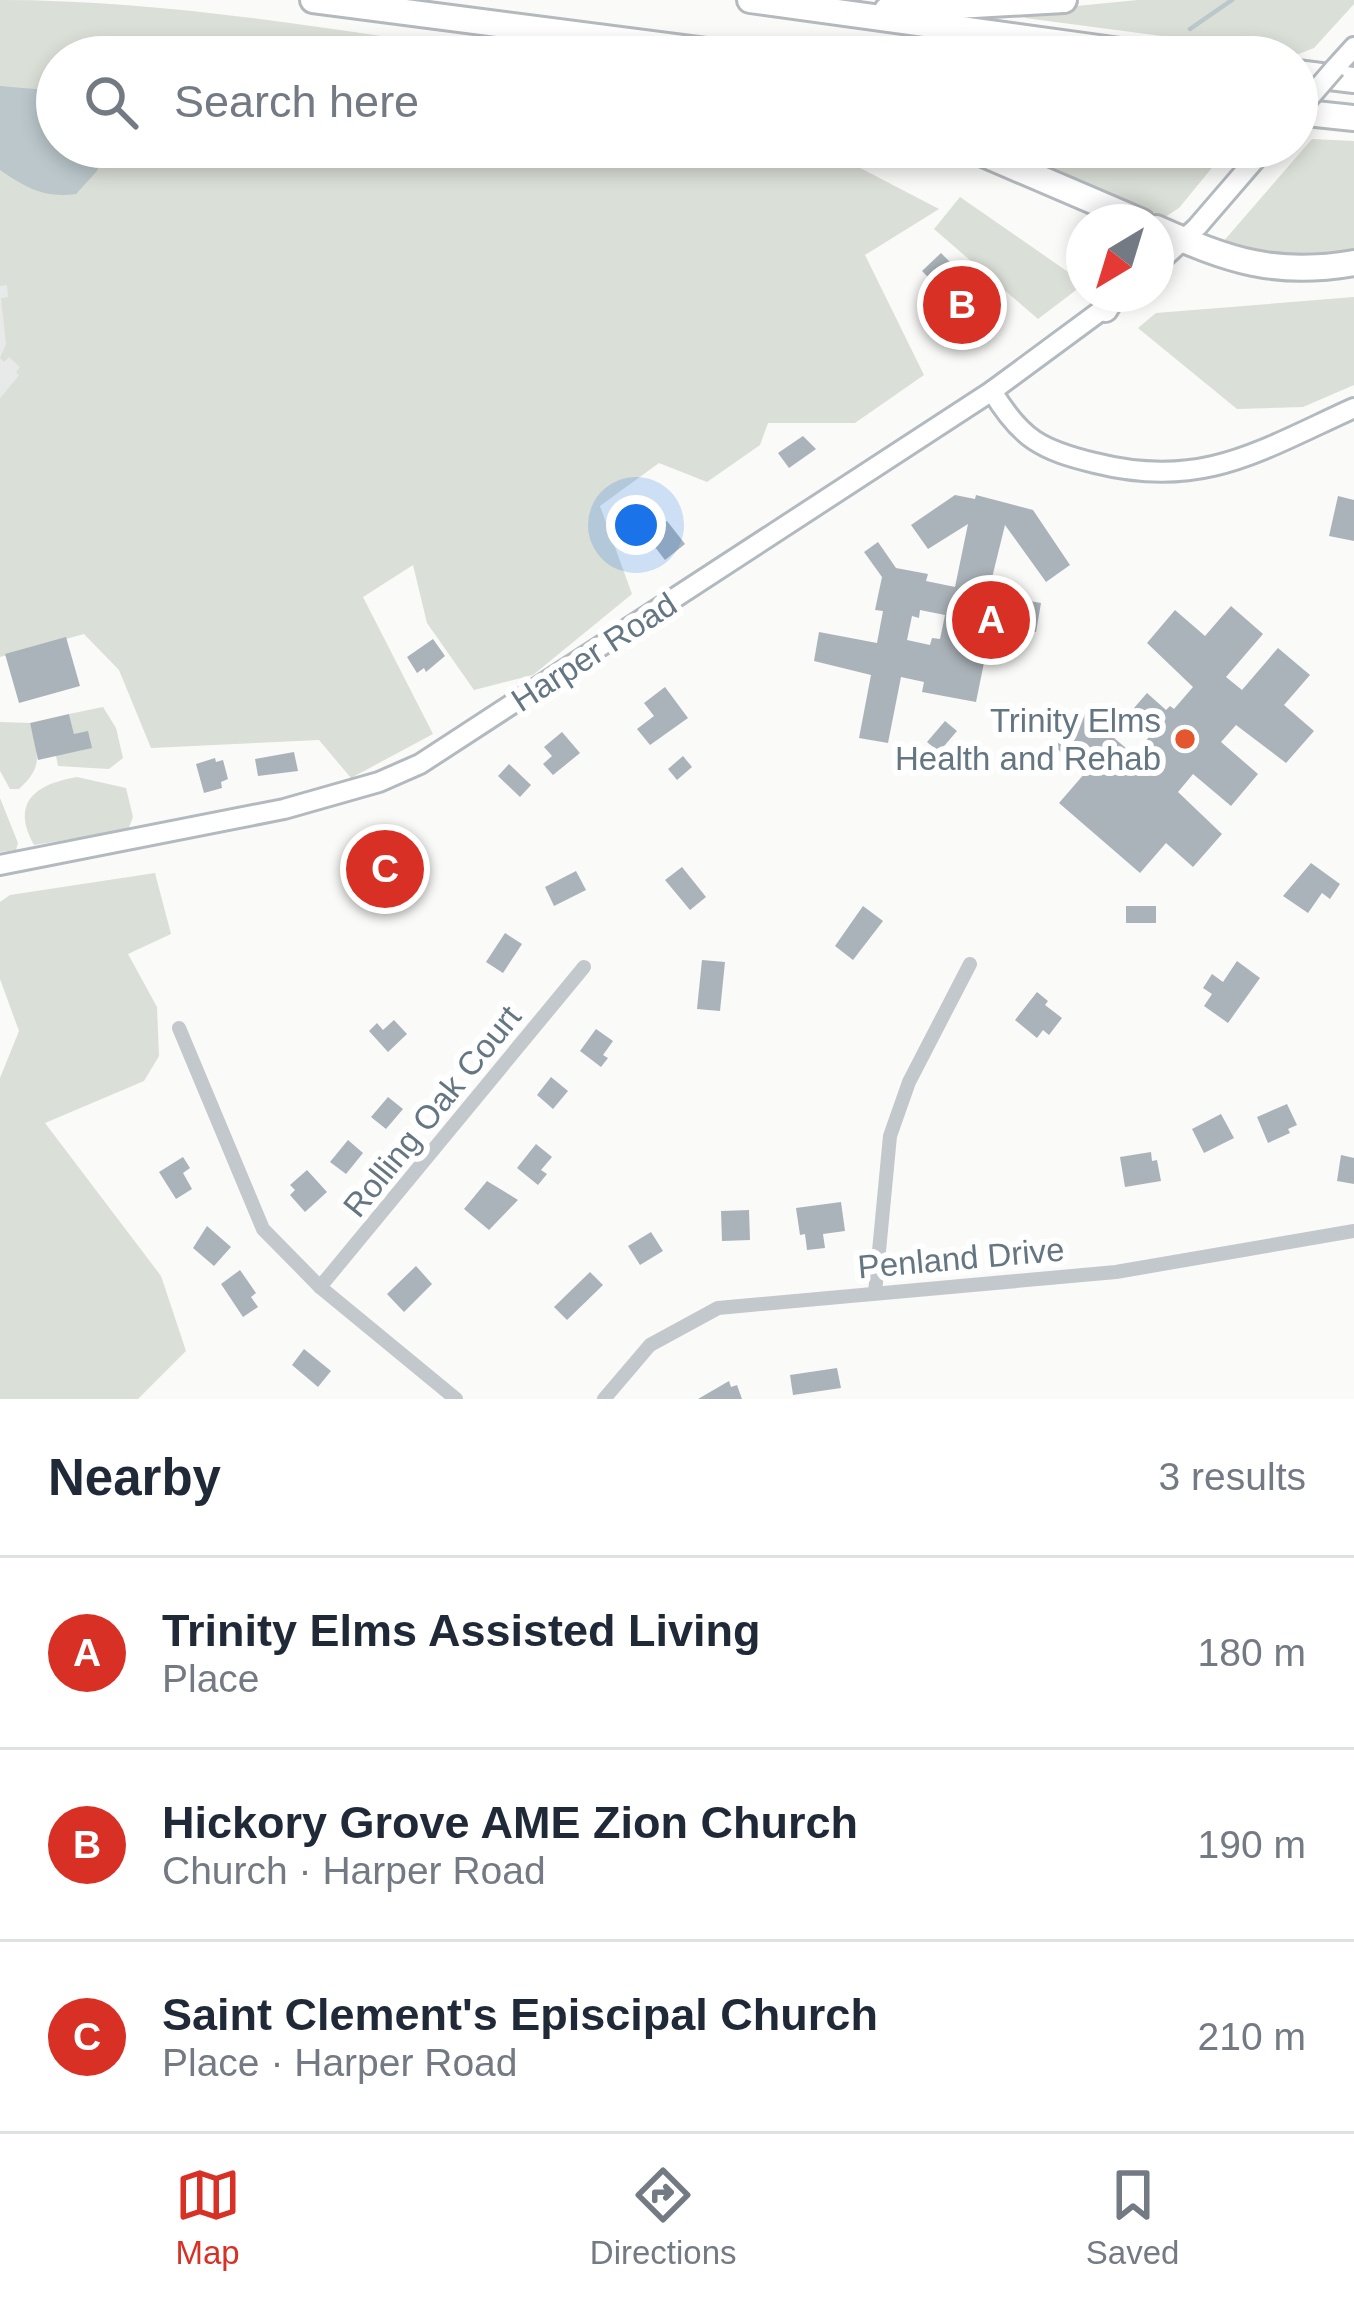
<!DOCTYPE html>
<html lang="en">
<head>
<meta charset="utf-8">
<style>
	:root { --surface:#fff; --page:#f2f2f3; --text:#1f2937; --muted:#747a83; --line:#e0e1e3; --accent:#d93025 }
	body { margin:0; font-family:Helvetica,sans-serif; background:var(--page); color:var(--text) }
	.compass { position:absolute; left:1066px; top:204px; width:108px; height:108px; border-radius:50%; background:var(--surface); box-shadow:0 6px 18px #0003; rotate:218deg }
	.you { position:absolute; left:636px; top:525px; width:42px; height:42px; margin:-30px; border:9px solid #fff; border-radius:50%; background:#1a73e8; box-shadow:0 0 0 18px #1a73e833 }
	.badge { display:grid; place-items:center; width:78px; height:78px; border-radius:50%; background:var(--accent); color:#fff; font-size:39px; font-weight:700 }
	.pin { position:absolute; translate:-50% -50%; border:6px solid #fff; box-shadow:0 3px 12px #0006 }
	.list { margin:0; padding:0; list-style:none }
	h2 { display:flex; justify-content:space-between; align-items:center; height:156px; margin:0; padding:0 48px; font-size:51px }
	h2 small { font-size:39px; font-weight:400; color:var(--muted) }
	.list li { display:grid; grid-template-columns:78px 1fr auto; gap:36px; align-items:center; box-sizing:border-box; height:192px; padding:0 48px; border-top:3px solid var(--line) }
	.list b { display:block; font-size:45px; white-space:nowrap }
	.list p { margin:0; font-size:39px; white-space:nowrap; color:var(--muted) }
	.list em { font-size:39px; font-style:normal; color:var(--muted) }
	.icon { flex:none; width:66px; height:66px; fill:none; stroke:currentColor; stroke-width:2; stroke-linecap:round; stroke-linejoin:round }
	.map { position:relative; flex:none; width:1354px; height:1399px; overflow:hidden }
	.search { position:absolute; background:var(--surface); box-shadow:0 6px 18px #0003; left:36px; right:36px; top:36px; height:132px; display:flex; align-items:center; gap:30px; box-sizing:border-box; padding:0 42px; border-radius:66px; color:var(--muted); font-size:45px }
	.sheet { height:732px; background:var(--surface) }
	nav { display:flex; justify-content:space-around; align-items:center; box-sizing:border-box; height:168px; border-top:3px solid var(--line); background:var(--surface); font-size:33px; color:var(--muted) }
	nav a { display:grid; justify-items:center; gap:6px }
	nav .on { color:var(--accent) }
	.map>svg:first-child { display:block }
	.built { fill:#e8e9e9 }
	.green { fill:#dadfd7 }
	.water { fill:#bbc7cb }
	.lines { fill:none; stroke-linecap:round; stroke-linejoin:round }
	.stream { stroke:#bbc7cb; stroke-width:4.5 }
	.building { fill:#aab3b9; fill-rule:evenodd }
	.secondary-casing { stroke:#b3babf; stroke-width:24 }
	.highway-casing { stroke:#b4b9bd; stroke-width:30 }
	.street { stroke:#c3c8cc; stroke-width:14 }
	.secondary { stroke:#fff; stroke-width:18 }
	.highway { stroke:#fff; stroke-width:24 }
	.secondary-bridge-casing { stroke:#b3babf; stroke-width:24; stroke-linecap:butt }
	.secondary-bridge { stroke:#fff; stroke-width:18 }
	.poi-dot { fill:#e4572e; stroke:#fff; stroke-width:4.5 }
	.labels { text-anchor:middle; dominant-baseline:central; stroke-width:12; stroke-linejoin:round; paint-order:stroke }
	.street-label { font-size:33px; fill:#657683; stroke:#fff }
	.poi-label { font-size:33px; fill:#657683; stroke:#fff; text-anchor:end }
</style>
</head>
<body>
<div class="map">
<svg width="1354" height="1399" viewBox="0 0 1354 1399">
	<rect width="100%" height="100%" fill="#fafaf8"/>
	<polygon class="built" points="0,268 15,281 25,368 0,398"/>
	<g class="green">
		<path d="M 0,0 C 173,0 348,32 519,57 L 57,57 L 57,147 L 820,147 L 939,209 L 865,255 L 924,375 L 855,423 L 768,423 L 760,445 L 707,482 L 659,463 L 600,506 L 632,594 L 533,675 L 474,690 L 427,623 L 413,565 L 363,597 L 433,734 L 351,778 L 319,740 L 151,748 L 119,670 L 84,634 L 0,657 L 0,398 L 19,375 L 16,372 L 20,367 L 9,357 L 4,362 L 0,358 L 6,344 L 1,298 L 8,297 L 7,285 L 0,286 Z"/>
		<polygon points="1138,0 1354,0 1354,4 1314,48 1299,54 1025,18 1025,11"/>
		<polygon points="1312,139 1354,141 1354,253 1288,261 1222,243"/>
		<polygon points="995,147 1229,147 1179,208 1165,217"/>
		<polygon points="960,197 1084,283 1084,284 1038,319 934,229"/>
		<polygon points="1354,297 1354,385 1303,407 1237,409 1138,328 1156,313"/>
		<polygon points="103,707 116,728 123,758 109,769 58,766 56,756 74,734 69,714"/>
		<path d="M 0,722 L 30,723 C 37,755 45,765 19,789 L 10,789 L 0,771 Z"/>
		<path d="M 77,777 L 126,788 L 133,817 L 128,830 L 34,845 C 10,802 36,784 77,777 Z"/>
		<polygon points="0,798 18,843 16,850 0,852"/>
		<polygon points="155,873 171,934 128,954 157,1007 159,1056 144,1081 45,1123 161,1276 186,1351 138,1399 0,1399 0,1078 19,1031 0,979 0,902 10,895"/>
	</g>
	<path class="water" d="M 0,86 L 57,91 L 57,147 L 106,147 L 97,171 L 76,194 C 44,198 26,188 0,170 Z"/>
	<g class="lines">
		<polyline class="stream" points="1190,29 1232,0"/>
	</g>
	<g class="building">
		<polygon points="941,253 953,265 945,273 969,299 977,293 984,300 980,303 998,323 986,334 968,315 958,322 952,316 955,309 950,314 928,291 935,284 922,271"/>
		<polygon points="803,436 816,449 789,468 778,453"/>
		<path d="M 955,495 L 975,499 L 976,495 L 1033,510 L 1070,565 L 1046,582 L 1005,525 L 988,594 L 1041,603 L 1036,632 L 982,622 L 977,646 L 987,648 L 976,702 L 922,692 L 924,682 L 901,677 L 888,743 L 859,738 L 871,675 L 814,661 L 819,632 L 877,643 L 883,611 L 875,610 L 882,577 L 864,552 L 878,542 L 896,568 L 928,574 L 926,581 L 955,587 L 968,524 L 928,549 L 911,525 ZM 920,610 L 945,615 L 940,639 L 932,638 L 930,645 L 907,640 L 912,616 L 919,618 Z"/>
		<polygon points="1338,496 1354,500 1354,541 1329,536"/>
		<polygon points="667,521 685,544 665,560 645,534"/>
		<polygon points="1231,606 1263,634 1226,677 1242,690 1278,648 1310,675 1284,705 1314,731 1286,763 1236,725 1221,742 1258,774 1231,806 1193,774 1178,792 1222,834 1193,867 1166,843 1140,873 1059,803 1085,773 1055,747 1085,713 1134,755 1154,731 1150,728 1153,725 1134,708 1147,693 1166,710 1170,706 1174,709 1193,687 1147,643 1175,610 1205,636"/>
		<polygon points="66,637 80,686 19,703 5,654"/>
		<polygon points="433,639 445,656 426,672 424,668 417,673 407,657"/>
		<polygon points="665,687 688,718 650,745 637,729 654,716 644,703"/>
		<polygon points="69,714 74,734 88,731 92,748 38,760 30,723"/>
		<polygon points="945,721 957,731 939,752 927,742"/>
		<polygon points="562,732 580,753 553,775 543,764 552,756 544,747"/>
		<polygon points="294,752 298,771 258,776 255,759"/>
		<polygon points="683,756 692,767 677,780 668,769"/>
		<polygon points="215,758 216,762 223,760 228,779 221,782 222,788 204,793 196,764"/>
		<polygon points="509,764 531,785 520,797 498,776"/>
		<polygon points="385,839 387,849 393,848 403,898 381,904 368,854 373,853 370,843"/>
		<polygon points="1311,863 1340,884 1330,899 1322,893 1308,913 1283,896"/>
		<polygon points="682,867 706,897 690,910 665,880"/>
		<polygon points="576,871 586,890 554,906 545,887"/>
		<polygon points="863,906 883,921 853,960 835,946"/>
		<rect x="1126" y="906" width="30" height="17"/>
		<polygon points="505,933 522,944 503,973 486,962"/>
		<polygon points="702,960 725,962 720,1011 697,1009"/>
		<polygon points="1237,961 1260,978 1228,1023 1204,1006 1212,994 1203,988 1212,974 1223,982"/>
		<polygon points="1037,992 1048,1001 1045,1005 1062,1018 1049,1035 1043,1030 1037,1038 1015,1020"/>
		<polygon points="394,1020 407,1034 388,1052 369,1031 377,1023 383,1030"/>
		<polygon points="596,1029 613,1041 603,1055 608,1058 601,1067 580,1051"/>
		<polygon points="551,1077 568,1091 553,1109 537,1095"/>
		<polygon points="388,1097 403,1109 386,1129 371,1117"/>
		<polygon points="1287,1104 1297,1125 1288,1129 1290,1133 1268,1143 1257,1117"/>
		<polygon points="1221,1114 1234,1138 1204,1153 1192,1129"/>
		<polygon points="348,1140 363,1153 346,1174 330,1162"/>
		<polygon points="536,1144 552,1157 541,1170 547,1174 538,1185 517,1168"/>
		<polygon points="1151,1152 1152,1161 1157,1160 1161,1181 1125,1187 1120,1157"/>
		<polygon points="1341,1155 1354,1158 1354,1184 1337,1181"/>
		<polygon points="183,1157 190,1168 183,1173 192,1189 176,1199 159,1172"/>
		<polygon points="307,1170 327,1192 305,1212 290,1195 295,1190 290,1185"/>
		<polygon points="487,1181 518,1200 489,1230 464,1209"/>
		<polygon points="841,1202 845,1231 823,1234 825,1248 807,1250 805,1234 800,1235 796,1208"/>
		<polygon points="749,1210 750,1240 722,1241 721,1211"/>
		<polygon points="207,1226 231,1247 214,1266 193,1248"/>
		<polygon points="651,1232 663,1251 640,1265 628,1246"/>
		<polygon points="416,1266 432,1284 404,1312 387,1294"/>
		<polygon points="240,1270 256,1293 251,1297 258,1307 243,1317 221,1284"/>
		<polygon points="590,1272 603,1285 567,1320 554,1307"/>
		<polygon points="304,1349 331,1371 318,1387 292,1365"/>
		<polygon points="837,1368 841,1388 793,1395 790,1375"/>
		<polygon points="729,1381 731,1387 737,1385 742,1399 698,1399"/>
	</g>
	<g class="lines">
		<g class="secondary-casing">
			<g id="secondary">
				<polyline points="1335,68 1354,47"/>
				<polyline points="1156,265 1197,227 1266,147"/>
				<path d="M 992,391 C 1021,439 1041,450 1095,463 C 1202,490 1259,451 1354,408"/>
				<polyline points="0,865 284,809 379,782 420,764 992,391 1114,301"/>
			</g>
		</g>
		<g class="highway-casing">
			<g id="highway">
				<polyline points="313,0 752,57"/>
				<polyline points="750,0 1164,57"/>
				<polyline points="887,10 1064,0"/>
				<polyline points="1297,73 1354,80"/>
				<polyline points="1297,112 1354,118"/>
				<polyline points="967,147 1142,222"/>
				<path d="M 1156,228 C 1228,260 1275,277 1354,263"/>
				<polyline points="1105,309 1114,294"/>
			</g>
		</g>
		<g class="street">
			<polyline points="179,1028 263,1229 320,1287 456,1399"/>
			<polyline points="320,1287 584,967"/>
			<polyline points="875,1293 890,1136 909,1082 970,964"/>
			<polyline points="604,1399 650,1345 718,1308 1116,1272 1354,1231"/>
		</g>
		<use href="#secondary" class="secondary"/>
		<use href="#highway" class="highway"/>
		<g class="secondary-bridge-casing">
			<polyline id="secondary-bridge" points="1297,112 1335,68"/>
		</g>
		<use href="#secondary-bridge" class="secondary-bridge"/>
	</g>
	<circle class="poi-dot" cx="1185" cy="739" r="12"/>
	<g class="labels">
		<g class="street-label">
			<text transform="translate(594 652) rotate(-33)">Harper Road</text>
			<text transform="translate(432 1111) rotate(-51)">Rolling Oak Court</text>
			<text transform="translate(961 1258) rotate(-5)">Penland Drive</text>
		</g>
		<g class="poi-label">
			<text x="1161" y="720">Trinity Elms<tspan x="1161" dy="38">Health and Rehab</tspan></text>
		</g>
	</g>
</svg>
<svg class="compass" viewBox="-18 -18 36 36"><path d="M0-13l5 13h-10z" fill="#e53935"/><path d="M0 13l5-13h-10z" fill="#747a83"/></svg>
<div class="you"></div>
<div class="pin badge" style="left:991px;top:620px">A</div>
<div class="pin badge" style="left:962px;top:305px">B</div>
<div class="pin badge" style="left:385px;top:869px">C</div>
<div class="search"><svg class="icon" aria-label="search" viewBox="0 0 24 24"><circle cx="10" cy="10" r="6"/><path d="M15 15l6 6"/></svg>Search here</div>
</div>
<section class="sheet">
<h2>Nearby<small>3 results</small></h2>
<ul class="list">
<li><span class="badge">A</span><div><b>Trinity Elms Assisted Living</b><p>Place</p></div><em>180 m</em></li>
<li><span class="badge">B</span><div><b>Hickory Grove AME Zion Church</b><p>Church · Harper Road</p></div><em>190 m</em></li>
<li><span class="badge">C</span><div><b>Saint Clement's Episcipal Church</b><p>Place · Harper Road</p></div><em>210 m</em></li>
</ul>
</section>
<nav>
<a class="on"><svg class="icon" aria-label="map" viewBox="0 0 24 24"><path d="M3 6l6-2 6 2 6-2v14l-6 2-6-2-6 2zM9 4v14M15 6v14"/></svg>Map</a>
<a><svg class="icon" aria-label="directions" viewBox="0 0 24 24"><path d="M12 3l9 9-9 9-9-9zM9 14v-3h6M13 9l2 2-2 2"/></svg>Directions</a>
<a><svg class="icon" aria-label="saved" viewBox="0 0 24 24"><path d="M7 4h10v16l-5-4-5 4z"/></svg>Saved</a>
</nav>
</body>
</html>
